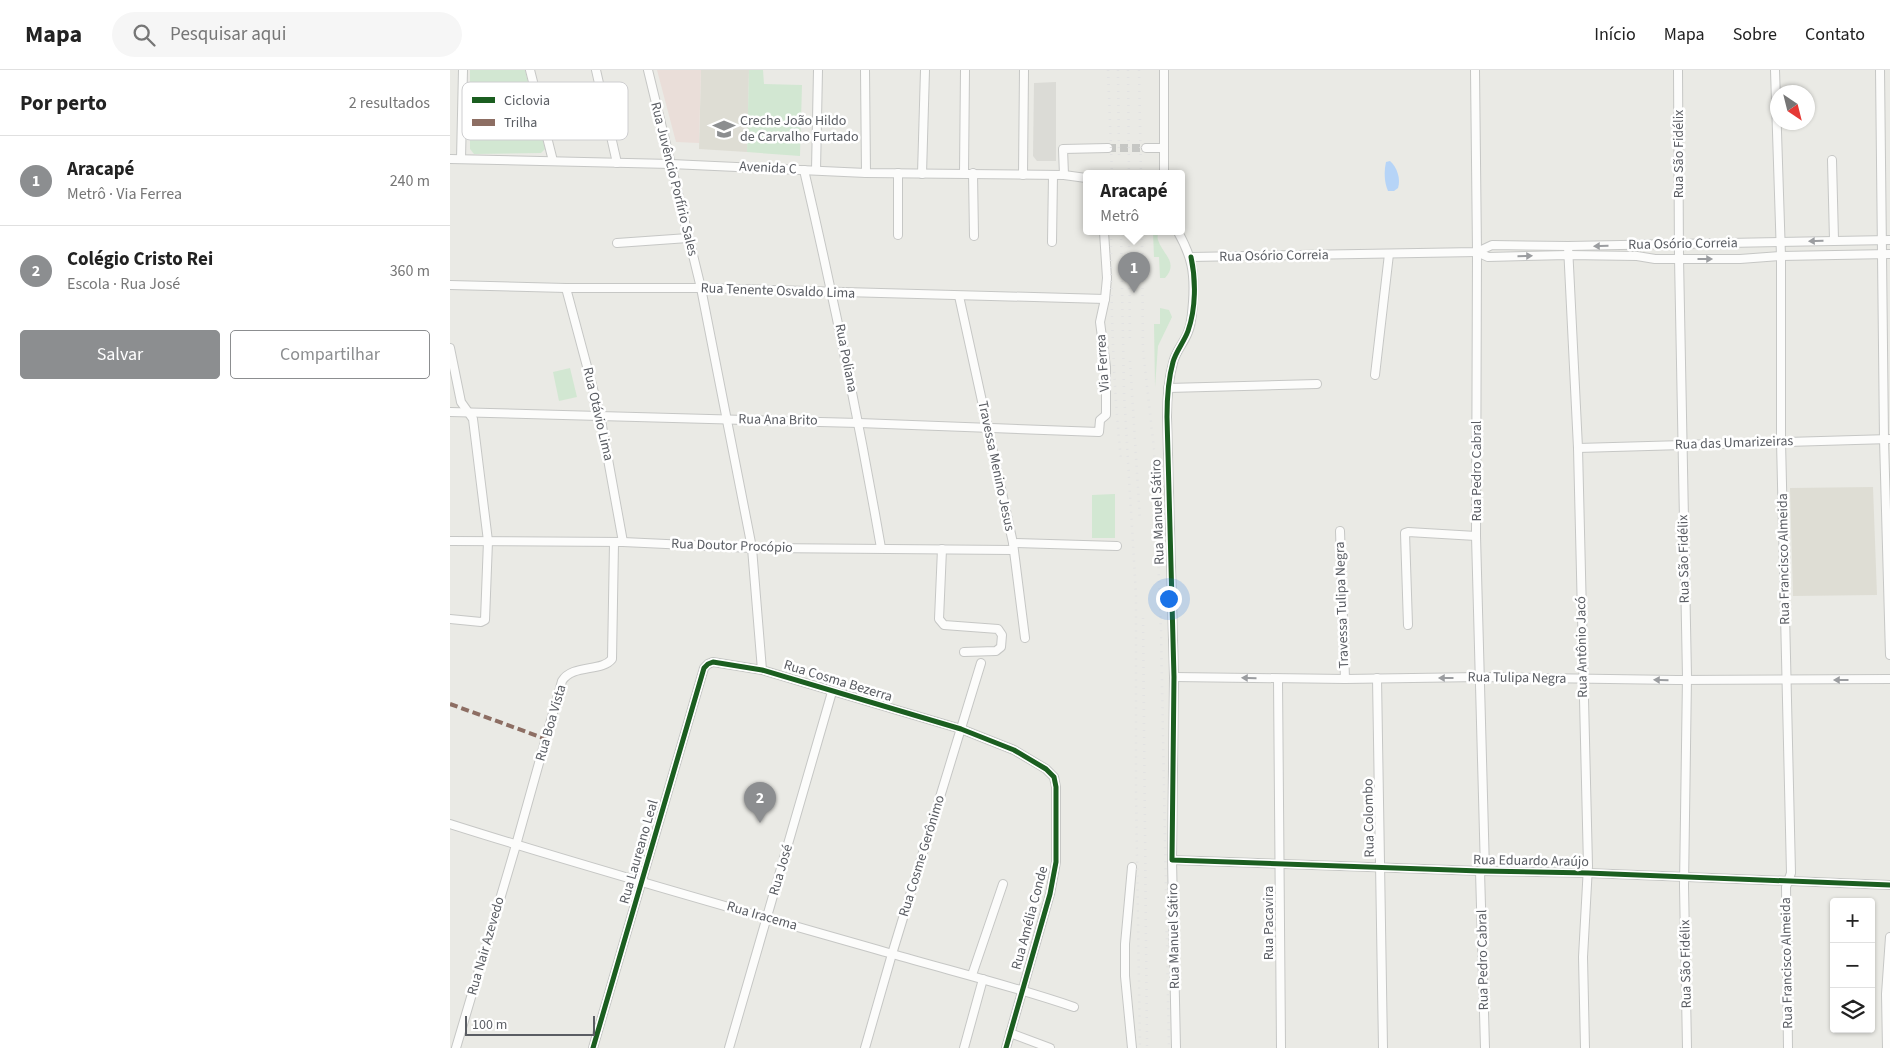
<!DOCTYPE html>
<html lang="pt">
<head>
<meta charset="utf-8">
<style>
	:root { --surface:#fff; --page:#f6f6f6; --text:#222; --muted:#767676; --line:#e0e0e0; --accent:#8c8e90 }
	body { margin:0; font-family:"Source Sans 3",sans-serif; background:var(--page); color:var(--text) }
	.controls { position:absolute; right:15px; bottom:15px; display:grid; overflow:hidden; border-radius:5px; box-shadow:0 1px 4px #0004 }
	.controls button { width:45px; height:45px; display:grid; place-items:center; padding:0; border:0; border-bottom:1px solid var(--line); background:var(--surface); color:var(--text); font:25px sans-serif }
	.compass { position:absolute; left:1320px; top:15px; width:45px; height:45px; border-radius:50%; background:var(--surface); box-shadow:0 1px 4px #0004; rotate:145deg }
	.scale { position:absolute; left:15px; bottom:12px; width:130px; box-sizing:border-box; padding-left:5px; border:2px solid #5a5d63; border-top:0; font-size:14px; line-height:18px; white-space:nowrap; color:#5a5d63; -webkit-text-stroke:4px #fff; paint-order:stroke }
	.you { position:absolute; left:718px; top:528px; width:18px; height:18px; margin:-12px; border:4px solid #fff; border-radius:50%; background:#1a73e8; box-shadow:0 0 0 8px #1a73e833 }
	.badge { display:grid; place-items:center; width:32px; height:32px; border-radius:50%; background:var(--accent); color:#fff; font-size:16px; font-weight:700 }
	.pin { position:absolute; translate:-50% -41px; filter:drop-shadow(0 1px 2px #0008) }
	.pin::after { content:''; position:absolute; top:26px; width:18px; height:15px; background:inherit; clip-path:polygon(0 0,100% 0,50% 100%) }
	.popup { position:absolute; left:633px; top:100px; width:102px; height:65px; box-sizing:border-box; display:grid; place-content:center; border-radius:5px; background:var(--surface); filter:drop-shadow(0 1px 4px #0005); font-size:16px; white-space:nowrap; color:var(--muted) }
	.popup b { font-size:19px; color:var(--text) }
	.popup::after { content:''; position:absolute; left:50%; top:100%; margin-left:-10px; border:10px solid transparent; border-top-color:var(--surface) }
	.list { margin:0; padding:0; list-style:none }
	h2 { display:flex; justify-content:space-between; align-items:center; height:65px; margin:0; padding:0 20px; font-size:21px }
	h2 small { font-size:16px; font-weight:400; color:var(--muted) }
	.list li { display:grid; grid-template-columns:32px 1fr auto; gap:15px; align-items:center; box-sizing:border-box; height:90px; padding:0 20px; border-top:1px solid var(--line) }
	.list b { display:block; font-size:19px; white-space:nowrap }
	.list p { margin:0; font-size:16px; white-space:nowrap; color:var(--muted) }
	.list em { font-size:16px; font-style:normal; color:var(--muted) }
	.actions { display:flex; gap:10px; padding:15px 20px }
	.actions a { flex:1; padding:11px 0; border:1px solid var(--accent); border-radius:5px; text-align:center; font-size:18px; color:var(--accent) }
	.actions .main { background:var(--accent); color:#fff }
	.icon { flex:none; width:28px; height:28px; fill:none; stroke:currentColor; stroke-width:2; stroke-linecap:round; stroke-linejoin:round }
	.map { position:relative; flex:none; width:1440px; height:978px; overflow:hidden }
	header { display:flex; align-items:center; gap:30px; box-sizing:border-box; height:70px; padding:0 25px; background:var(--surface); border-bottom:1px solid var(--line) }
	header strong { font-size:24px }
	nav { display:flex; gap:28px; margin-inline-start:auto; font-size:18px }
	.search { width:350px; height:45px; background:var(--page); display:flex; align-items:center; gap:12px; box-sizing:border-box; padding:0 18px; border-radius:28px; color:var(--muted); font-size:19px }
	main { display:flex }
	aside { flex:1; background:var(--surface) }
	.map>svg:first-child { display:block }
	.industrial { fill:#dbdbd6 }
	.education { fill:#deddd4 }
	.medical { fill:#eaded9 }
	.green { fill:#d2e7d2 }
	.water { fill:#b6d4f7 }
	.lines { fill:none; stroke-linecap:round; stroke-linejoin:round }
	.minor-tunnel { stroke:#c6c7c4; stroke-width:8; stroke-dasharray:8 4; stroke-linecap:butt }
	.minor-casing { stroke:#c6c7c5; stroke-width:10 }
	.minor { stroke:#fcfcfb; stroke-width:8 }
	.rail { stroke:#e2e2e2; stroke-width:2.5; stroke-dasharray:1 6; stroke-linecap:butt }
	.quiet { stroke:#8d6e63; stroke-width:4; stroke-dasharray:8 4; stroke-linecap:butt }
	.cycleway-casing { stroke:#fff; stroke-width:8 }
	.cycleway { stroke:#1b5e20; stroke-width:5 }
	.oneway { fill:#9b9da0 }
	.labels { text-anchor:middle; dominant-baseline:central; stroke-width:5; stroke-linejoin:round; paint-order:stroke }
	.poi-label { font-size:14px; fill:#5a5d63; stroke:#fff; text-anchor:start }
	.street-label { font-size:14px; fill:#5a5d63; stroke:#fff }
	.key { fill:#fff; stroke:#ceced0; stroke-width:1 }
	.key-label { font-size:14px; fill:#5a5d63 }
</style>
</head>
<body>
<header>
<strong>Mapa</strong>
<div class="search"><svg class="icon" aria-label="search" viewBox="0 0 24 24"><circle cx="10" cy="10" r="6"/><path d="M15 15l6 6"/></svg>Pesquisar aqui</div>
<nav><a>Início</a><a>Mapa</a><a>Sobre</a><a>Contato</a></nav>
</header>
<main>
<aside>
<h2>Por perto<small>2 resultados</small></h2>
<ul class="list">
<li><span class="badge">1</span><div><b>Aracapé</b><p>Metrô · Via Ferrea</p></div><em>240 m</em></li>
<li><span class="badge">2</span><div><b>Colégio Cristo Rei</b><p>Escola · Rua José</p></div><em>360 m</em></li>
</ul>
<div class="actions"><a class="main">Salvar</a><a>Compartilhar</a></div>
</aside>
<div class="map">
<svg width="1440" height="978" viewBox="0 0 1440 978">
	<rect width="100%" height="100%" fill="#eaeae5"/>
	<polygon class="industrial" points="606,12 606,91 587,91 583,86 584,13"/>
	<g class="education">
		<polygon points="251,0 299,0 297,82 249,79"/>
		<polygon points="1423,417 1427,525 1343,526 1340,418"/>
	</g>
	<polygon class="medical" points="207,0 251,0 249,73 226,72"/>
	<g class="green">
		<polygon points="20,0 75,0 95,79 91,83 24,84 20,79"/>
		<polygon points="299,0 313,0 314,14 352,15 350,86 297,82"/>
		<path d="M 703,162 L 708,162 C 708,165 707,168 708,170 C 713,185 729,192 715,208 L 710,208 L 709,187 L 704,187 Z"/>
		<polygon points="710,238 719,240 722,247 708,276 705,317 704,254 710,254"/>
		<polygon points="120,298 127,327 109,331 103,302"/>
		<polygon points="665,424 665,468 642,468 642,425"/>
	</g>
	<path class="water" d="M 940,91 C 947,97 951,109 948,118 L 944,121 L 938,121 C 934,112 934,101 936,92 Z"/>
	<g class="lines">
		<polyline class="minor-tunnel" points="658,78 696,78"/>
		<g class="minor-casing">
			<g id="minor">
				<polyline points="80,0 103,91"/>
				<polyline points="146,0 167,93"/>
				<polyline points="198,0 251,218 302,478 312,600"/>
				<polyline points="415,0 416,103"/>
				<polyline points="714,0 714,104"/>
				<polyline points="1025,0 1027,182 1026,466 1035,801"/>
				<polyline points="1228,0 1229,188 1237,607 1234,816 1237,978"/>
				<polyline points="1325,0 1331,186 1331,371 1341,803 1336,817 1338,978"/>
				<polyline points="1430,0 1434,369 1440,585"/>
				<polyline points="696,78 714,78"/>
				<polyline points="0,89 221,94 416,103 614,105 636,108"/>
				<polyline points="11,89 13,0"/>
				<polyline points="1382,90 1384,170"/>
				<path d="M 354,100 C 383,225 409,351 431,478"/>
				<polyline points="366,100 368,0"/>
				<polyline points="448,103 448,165"/>
				<polyline points="514,103 515,0"/>
				<polyline points="523,103 524,166"/>
				<polyline points="472,104 475,0"/>
				<polyline points="573,105 574,0"/>
				<polyline points="614,105 613,79 658,78"/>
				<polyline points="602,172 603,105"/>
				<polyline points="167,173 238,168"/>
				<polyline points="1118,176 1128,378 1138,796 1133,887 1135,978"/>
				<polyline points="1027,182 1038,187 1118,185 1187,186 1205,189 1290,189 1331,186 1440,184"/>
				<polyline points="741,187 1027,182 1042,175 1118,176 1440,170"/>
				<polyline points="0,215 116,218 251,218 655,229"/>
				<polyline points="116,218 150,345 173,472"/>
				<polyline points="509,226 563,473 575,568"/>
				<polyline points="0,278 11,332 23,349 38,471 35,550 31,552 0,549"/>
				<polyline points="925,305 939,184"/>
				<polyline points="718,318 867,314"/>
				<polyline points="0,342 409,353 649,362 650,350 656,345 656,297 650,252 655,229 657,208 654,162"/>
				<polyline points="1128,378 1440,369"/>
				<polyline points="890,461 895,609"/>
				<polyline points="0,471 173,472 302,478 563,480"/>
				<polyline points="563,473 667,476"/>
				<polyline points="492,479 489,549 494,555 548,559 552,565 551,577 546,581 514,582"/>
				<polyline points="958,555 955,463 958,462 1026,466"/>
				<polyline points="724,607 895,609 1030,607 1227,610 1440,609"/>
				<polyline points="927,608 933,978"/>
				<polyline points="828,609 831,978"/>
				<path d="M 0,754 C 145,800 292,841 439,883 C 501,901 563,916 624,937"/>
				<polyline points="722,790 1030,801 1138,803 1440,815"/>
				<polyline points="1030,801 1035,978"/>
				<polyline points="522,905 553,814"/>
				<polyline points="560,963 600,978"/>
				<path d="M 6,978 L 66,775 L 112,611 C 122,594 152,602 162,589 L 164,473"/>
				<polyline points="143,978 254,598 258,594 263,592 312,600 511,659 564,680 596,699 604,707 606,717 606,792 600,824 556,978"/>
				<polyline points="279,978 382,622"/>
				<polyline points="415,978 442,884 531,593"/>
				<polyline points="514,978 533,909"/>
				<polyline points="682,978 675,906 675,874 682,797"/>
				<path d="M 726,978 L 722,790 L 724,607 L 717,347 C 717,329 718,311 723,293 C 725,282 734,273 738,262 C 742,253 742,242 743,232 C 745,203 742,187 728,162"/>
				<polyline points="1437,978 1436,924 1440,867"/>
			</g>
		</g>
		<use href="#minor" class="minor"/>
		<g class="rail">
			<polyline points="658,0 662,104"/>
			<polyline points="668,0 669,87"/>
			<polyline points="678,0 679,104"/>
			<polyline points="689,0 691,104"/>
			<path d="M 661,162 C 661,238 663,313 671,389"/>
			<polyline points="671,162 674,323 686,525 686,722 690,978"/>
			<polyline points="679,162 680,273"/>
			<polyline points="692,162 693,280 704,379 711,561 719,978"/>
			<polyline points="680,291 690,451"/>
			<polyline points="693,548 697,976"/>
		</g>
		<polyline class="quiet" points="0,634 96,669"/>
		<g class="cycleway-casing">
			<g id="cycleway">
				<path d="M 741,187 C 746,210 746,238 738,261 C 734,272 726,281 723,292 C 718,310 717,328 717,347 L 724,607 L 722,790 L 1030,801 L 1138,803 L 1440,815"/>
				<polyline points="143,978 254,598 258,594 263,592 312,600 511,659 564,680 596,699 604,707 606,717 606,792 600,824 556,978"/>
			</g>
		</g>
		<use href="#cycleway" class="cycleway"/>
	</g>
	<defs><path id="oneway-solid" d="M-6-.8H1V-3.2L6.5 0L1 3.2V.8H-6Z" transform="scale(1.25)"/></defs>
	<g class="oneway">
		<use href="#oneway-solid" transform="translate(1366 171) rotate(178)"/>
		<use href="#oneway-solid" transform="translate(1151 176) rotate(179)"/>
		<use href="#oneway-solid" transform="translate(1075 186) rotate(-1)"/>
		<use href="#oneway-solid" transform="translate(1255 189)"/>
		<use href="#oneway-solid" transform="translate(799 608) rotate(-179)"/>
		<use href="#oneway-solid" transform="translate(996 608) rotate(180)"/>
		<use href="#oneway-solid" transform="translate(1211 610) rotate(-179)"/>
		<use href="#oneway-solid" transform="translate(1391 610) rotate(180)"/>
	</g>
	<defs>
		<g id="school-bare" transform="scale(1.725)"><path d="M0-5L7-2L0 1L-7-2ZM-4 1L0 2.5L4 1V4Q0 6-4 4Z" fill="#8c8e90" stroke="#fff" stroke-width="2.5" paint-order="stroke"/></g>
	</defs>
	<g fill-rule="evenodd">
		<use href="#school-bare" x="274" y="59"/>
	</g>
	<g class="labels">
		<g class="poi-label">
			<text x="290" y="51">Creche João Hildo<tspan x="290" dy="16">de Carvalho Furtado</tspan></text>
		</g>
		<g class="street-label">
			<text transform="translate(1229 84) rotate(-90)">Rua São Fidélix</text>
			<text transform="translate(318 98) rotate(3)">Avenida C</text>
			<text transform="translate(224 109) rotate(76)">Rua Juvêncio Porfírio Sales</text>
			<text transform="translate(1233 174) rotate(-1)">Rua Osório Correia</text>
			<text transform="translate(824 186) rotate(-1)">Rua Osório Correia</text>
			<text transform="translate(328 221) rotate(2)">Rua Tenente Osvaldo Lima</text>
			<text transform="translate(396 288) rotate(79)">Rua Poliana</text>
			<text transform="translate(653 293) rotate(-94)">Via Ferrea</text>
			<text transform="translate(148 344) rotate(77)">Rua Otávio Lima</text>
			<text transform="translate(328 350) rotate(1)">Rua Ana Brito</text>
			<text transform="translate(1284 373) rotate(-2)">Rua das Umarizeiras</text>
			<text transform="translate(546 396) rotate(78)">Travessa Menino Jesus</text>
			<text transform="translate(1027 401) rotate(-90)">Rua Pedro Cabral</text>
			<text transform="translate(708 442) rotate(-92)">Rua Manuel Sátiro</text>
			<text transform="translate(282 476) rotate(2)">Rua Doutor Procópio</text>
			<text transform="translate(1234 489) rotate(-91)">Rua São Fidélix</text>
			<text transform="translate(1334 489) rotate(-91)">Rua Francisco Almeida</text>
			<text transform="translate(892 535) rotate(-92)">Travessa Tulipa Negra</text>
			<text transform="translate(1132 577) rotate(-91)">Rua Antônio Jacó</text>
			<text transform="translate(1067 608) rotate(1)">Rua Tulipa Negra</text>
			<text transform="translate(388 611) rotate(17)">Rua Cosma Bezerra</text>
			<text transform="translate(101 653) rotate(-74)">Rua Boa Vista</text>
			<text transform="translate(919 748) rotate(-91)">Rua Colombo</text>
			<text transform="translate(189 782) rotate(-74)">Rua Laureano Leal</text>
			<text transform="translate(472 786) rotate(-73)">Rua Cosme Gerônimo</text>
			<text transform="translate(1081 791) rotate(1)">Rua Eduardo Araújo</text>
			<text transform="translate(331 800) rotate(-74)">Rua José</text>
			<text transform="translate(312 846) rotate(16)">Rua Iracema</text>
			<text transform="translate(580 848) rotate(-75)">Rua Amélia Conde</text>
			<text transform="translate(819 853) rotate(-90)">Rua Pacavira</text>
			<text transform="translate(724 866) rotate(-91)">Rua Manuel Sátiro</text>
			<text transform="translate(36 876) rotate(-74)">Rua Nair Azevedo</text>
			<text transform="translate(1033 890) rotate(-91)">Rua Pedro Cabral</text>
			<text transform="translate(1337 893) rotate(-91)">Rua Francisco Almeida</text>
			<text transform="translate(1236 894) rotate(-91)">Rua São Fidélix</text>
		</g>
	</g>
	<rect x="12" y="12" width="166" height="58" rx="8" class="key"/>
	<rect x="22" y="27" width="23" height="6" fill="#1b5e20"/>
	<rect x="22" y="49" width="23" height="7" fill="#8d6e63"/>
	<g class="key-label">
		<text x="54" y="35">Ciclovia</text>
		<text x="54" y="57">Trilha</text>
	</g>
</svg>
<div class="controls">
<button>+</button>
<button>−</button>
<button><svg class="icon" aria-label="layers" viewBox="0 0 24 24"><path d="M12 4l9 5-9 5-9-5zM3 14l9 5 9-5"/></svg></button>
</div>
<svg class="compass" viewBox="-18 -18 36 36"><path d="M0-13l5 13h-10z" fill="#e53935"/><path d="M0 13l5-13h-10z" fill="#767676"/></svg>
<div class="scale">100 m</div>
<div class="you"></div>
<div class="pin badge" style="left:684px;top:223px">1</div>
<div class="popup"><b>Aracapé</b>Metrô</div>
<div class="pin badge" style="left:310px;top:753px">2</div>
</div>
</main>
</body>
</html>
